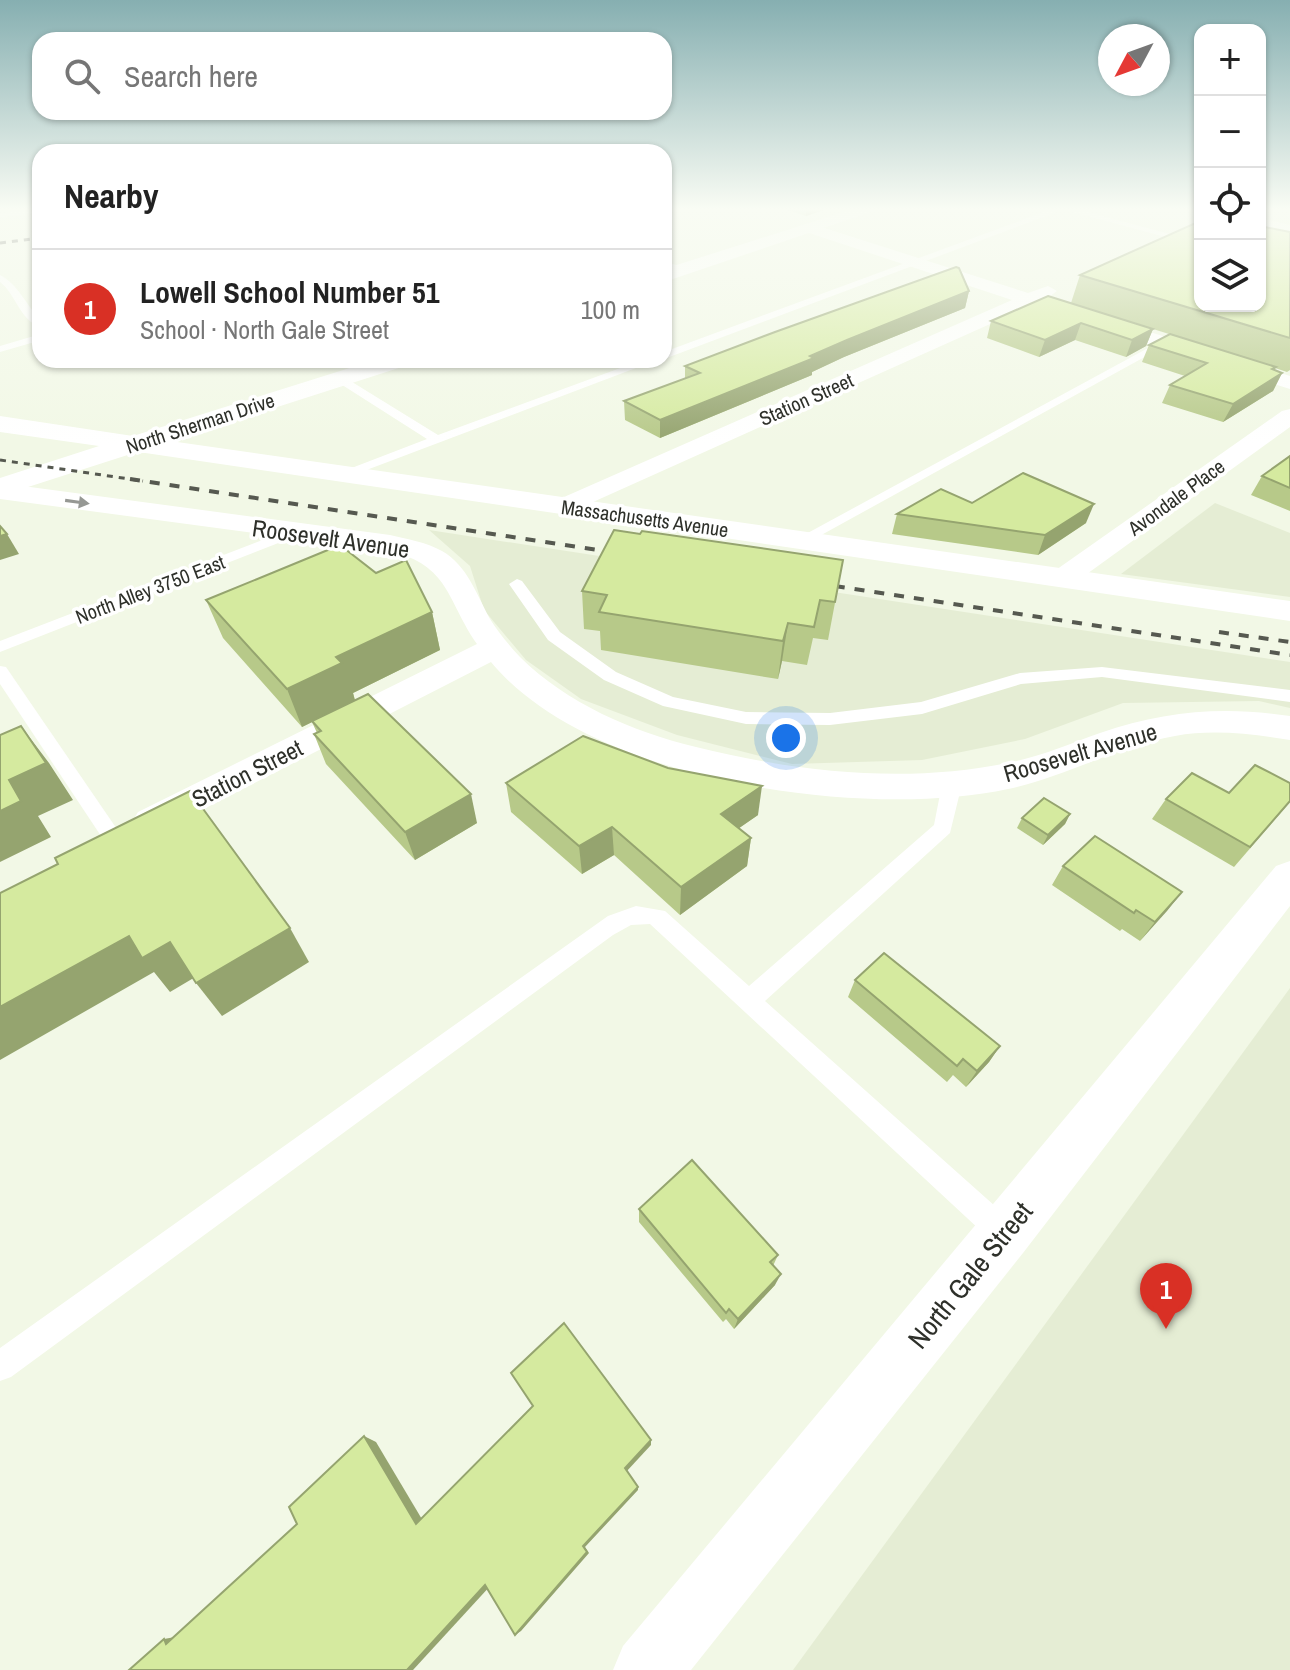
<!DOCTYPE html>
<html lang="en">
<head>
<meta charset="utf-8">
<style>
	:root { --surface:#fff; --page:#f6f6f6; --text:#222; --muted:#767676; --line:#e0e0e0; --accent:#d93025 }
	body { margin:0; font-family:"Archivo Narrow",sans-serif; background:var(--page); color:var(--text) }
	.controls { position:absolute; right:24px; top:24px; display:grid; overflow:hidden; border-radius:16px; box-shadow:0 2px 6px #0004 }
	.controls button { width:72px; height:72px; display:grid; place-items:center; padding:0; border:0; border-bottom:2px solid var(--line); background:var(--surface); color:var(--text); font:40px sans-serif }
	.compass { position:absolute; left:1098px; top:24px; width:72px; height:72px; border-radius:50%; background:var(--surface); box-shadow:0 2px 6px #0004; rotate:229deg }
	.you { position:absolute; left:786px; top:738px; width:28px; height:28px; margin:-20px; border:6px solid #fff; border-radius:50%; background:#1a73e8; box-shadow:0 0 0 12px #1a73e833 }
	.badge { display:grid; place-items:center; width:52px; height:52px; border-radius:50%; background:var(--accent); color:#fff; font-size:26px; font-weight:700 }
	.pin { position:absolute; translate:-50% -66px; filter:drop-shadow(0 2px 4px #0008) }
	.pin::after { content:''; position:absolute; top:42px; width:28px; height:24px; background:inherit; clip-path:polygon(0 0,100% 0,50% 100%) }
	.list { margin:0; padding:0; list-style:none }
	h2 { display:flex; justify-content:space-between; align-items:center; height:104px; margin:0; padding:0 32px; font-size:34px }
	h2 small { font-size:26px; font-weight:400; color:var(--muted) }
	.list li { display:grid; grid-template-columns:52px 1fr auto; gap:24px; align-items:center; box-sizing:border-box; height:120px; padding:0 32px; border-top:2px solid var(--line) }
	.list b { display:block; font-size:30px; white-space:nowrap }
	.list p { margin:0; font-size:26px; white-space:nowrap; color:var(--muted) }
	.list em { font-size:26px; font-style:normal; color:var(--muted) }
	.icon { flex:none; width:44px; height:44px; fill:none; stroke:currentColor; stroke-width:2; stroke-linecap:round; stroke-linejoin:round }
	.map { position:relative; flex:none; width:1290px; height:1670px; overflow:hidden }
	.search { position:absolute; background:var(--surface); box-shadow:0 2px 6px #0004; left:32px; top:32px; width:640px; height:88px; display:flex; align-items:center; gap:20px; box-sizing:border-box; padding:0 28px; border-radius:24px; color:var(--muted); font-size:30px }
	.panel { position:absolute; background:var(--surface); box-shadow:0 2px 6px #0004; left:32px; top:144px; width:640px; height:224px; border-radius:24px }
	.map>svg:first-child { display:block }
	.built { fill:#e5edd4 }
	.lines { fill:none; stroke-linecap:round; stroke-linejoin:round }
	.service { fill:#fff; fill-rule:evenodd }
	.minor { fill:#fff; fill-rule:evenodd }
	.tertiary { fill:#fff; fill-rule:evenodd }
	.secondary { fill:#fff; fill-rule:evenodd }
	.motorway { fill:#fff; fill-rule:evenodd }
	.rail-far1 { stroke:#565950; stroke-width:3; stroke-dasharray:6 6; stroke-linecap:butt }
	.rail { stroke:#565950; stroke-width:4; stroke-dasharray:10 10; stroke-linecap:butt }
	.wall { fill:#b7c989 }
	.shaded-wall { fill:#95a46f }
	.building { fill:#d5ea9f; stroke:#95a46f; stroke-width:2 }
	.oneway { fill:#969894 }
	.labels { text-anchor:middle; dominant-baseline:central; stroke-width:7; stroke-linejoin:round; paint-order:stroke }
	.far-street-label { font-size:20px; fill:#2e302a; stroke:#fff }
	.street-label { font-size:24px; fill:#2e302a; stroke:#fff }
	.near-street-label { font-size:28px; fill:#2e302a; stroke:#fff }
</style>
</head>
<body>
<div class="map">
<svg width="1290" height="1670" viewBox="0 0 1290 1670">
	<rect width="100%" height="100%" fill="#f2f8e6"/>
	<g class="built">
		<polygon points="1215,503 1290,533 1290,597 1121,574"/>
		<polygon points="429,530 1290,662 1290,708 1259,701 1123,703 1025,739 922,760 792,764 677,735 581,699 526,660 484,610 470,566"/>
		<polygon points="1290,988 1290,1670 793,1670"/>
	</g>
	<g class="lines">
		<g class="service">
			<polygon points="40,210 40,213 0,217 0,213"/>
			<polygon points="1049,210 1062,210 664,359 664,352"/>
			<polygon points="1065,210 1080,210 1177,236 1173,239"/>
			<polygon points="664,261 685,268 687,270 682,273 664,267"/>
			<path d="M 0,275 C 18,284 26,305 40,319 L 40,327 C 19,319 16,294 0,282 Z"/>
			<polygon points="34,336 39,339 38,341 0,352 0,346"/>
			<polygon points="1161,341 1170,343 805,544 795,544 793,541"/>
			<polygon points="642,360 657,360 348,477 336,474 427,439 336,381 336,377 344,377 438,435"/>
			<polygon points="299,526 306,530 304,533 0,652 0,641"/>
			<polygon points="517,579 522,581 560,632 616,672 673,697 746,712 830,713 921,702 1020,673 1102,667 1290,690 1290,702 1102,677 1021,684 922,714 830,725 746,724 663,706 604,680 548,640 509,584"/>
			<polygon points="0,666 6,667 121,835 124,840 121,845 107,845 0,684"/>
			<polygon points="952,777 962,784 950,833 765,1001 1014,1223 1018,1233 1014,1243 1004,1247 994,1243 650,924 631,925 613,935 11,1377 0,1381 0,1348 608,916 636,906 665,911 749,986 934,825 942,784"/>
		</g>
		<g class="minor">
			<polygon points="812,224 1028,293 1048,286 1057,291 1046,299 1049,303 1047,307 1030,306 573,511 555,511 551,506 555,501 1012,300 806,232 806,226"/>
			<polygon points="1102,317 1290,376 1290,389 1095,327 1092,323"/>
			<polygon points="1290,409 1290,427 1073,584 1063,587 1053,584 1049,578 1053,572 1282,411"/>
			<path d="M 0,483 L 390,535 C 407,539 426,542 442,551 C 467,565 477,595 490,619 C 498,632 509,645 520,657 C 566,703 633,732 696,747 C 797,772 905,784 1008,763 C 1039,757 1069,744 1100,733 C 1164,711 1223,706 1290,716 L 1290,740 C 1252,734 1213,729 1175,736 C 1118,746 1065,777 1008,789 C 863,820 590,782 491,662 L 151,836 L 138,832 L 132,822 L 138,812 L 477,644 C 446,599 450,566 390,551 L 0,499 Z"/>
			<polygon points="1290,861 1290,906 1023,1253 691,1670 613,1670 623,1646 1276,866"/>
		</g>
		<polygon class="tertiary" points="135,436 1290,601 1290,621 125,450 121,444 125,438"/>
		<g class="secondary">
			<polygon points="850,210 877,210 664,282 664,269"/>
			<polygon points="375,360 412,360 408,365 0,496 0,478 99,446 0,432 0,416 133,436"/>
		</g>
		<polygon class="motorway" points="1260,218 1290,225 1290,235 1260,228"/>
		<g class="rail-far1">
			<polyline points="0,243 40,238"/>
			<polyline points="0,460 143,481"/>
		</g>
		<g class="rail">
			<polyline points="130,479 625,554"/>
			<polyline points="815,583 1290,655"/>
			<polyline points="1219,632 1290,642"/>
		</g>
	</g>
	<g class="wall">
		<polygon points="787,210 824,210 806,216"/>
		<polygon points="1290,232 1290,370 1287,372 1275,368 1274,370 1282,373 1273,391 1223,422 1162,403 1170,385 1185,376 1142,362 1149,345 1169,334 1153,329 1146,346 1126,357 1075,340 1039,357 987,338 991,321 1071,303 1080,275"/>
		<polygon points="969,291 965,308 844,357 812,372 812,375 660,438 625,420 624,401 685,379 685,366"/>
		<polygon points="1290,456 1290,511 1251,495 1262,476"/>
		<polygon points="897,514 1086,523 1038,555 892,534"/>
		<polygon points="843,560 828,640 813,638 807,665 782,661 778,679 601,650 600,631 584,629 582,591"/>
		<polygon points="206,600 432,612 440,650 353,693 355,700 477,823 415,860 326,764 314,734 317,733 312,722 302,727 223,638"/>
		<polygon points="506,783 758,815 739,828 751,838 747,866 680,915 614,855 582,874 511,812"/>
		<polygon points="1229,793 1290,802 1234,867 1152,819 1166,799"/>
		<polygon points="1070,814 1065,824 1043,845 1017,828 1022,818"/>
		<polygon points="1063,866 1182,892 1140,941 1122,929 1120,931 1052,885"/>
		<polygon points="855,980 1000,1046 989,1062 966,1087 953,1075 947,1082 848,997"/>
		<polygon points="639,1209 778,1255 773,1266 775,1285 734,1329 726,1319 723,1322 639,1222"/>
	</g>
	<g class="shaded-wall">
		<polygon points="806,210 824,210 806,216"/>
		<polygon points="969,291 965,308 844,357 812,372 812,375 660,438 660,420 847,340"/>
		<polygon points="1081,323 1075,340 1039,357 1045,340"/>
		<polygon points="1153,329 1146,346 1126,357 1132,340"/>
		<polygon points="1276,367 1268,382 1282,373 1273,391 1223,422 1233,404"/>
		<polygon points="1094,504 1086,523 1038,555 1045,535"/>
		<polygon points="7,534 19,554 0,560 0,536"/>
		<polygon points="432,612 440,650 353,693 355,701 302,727 287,689 336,657"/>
		<polygon points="788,623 782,661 778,679 783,641"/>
		<polygon points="21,726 49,763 73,800 38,816 51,837 0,862 0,811 9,780"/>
		<polygon points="762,786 758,815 719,842 721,814"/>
		<polygon points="471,794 477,823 415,860 405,832"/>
		<polygon points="1070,814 1065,824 1043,845 1048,835"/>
		<polygon points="612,827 614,855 582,874 579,846"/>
		<polygon points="751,838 747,866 680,915 681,887"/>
		<polygon points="1182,892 1167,911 1140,941 1155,922"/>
		<polygon points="290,928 309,962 222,1016 196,983"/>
		<polygon points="129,936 170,942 197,976 170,992 154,972 0,1060 0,1007"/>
		<polygon points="1000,1046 989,1062 966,1087 977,1071"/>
		<polygon points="781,1274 775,1285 734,1329 738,1319"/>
		<polygon points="364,1436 376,1442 426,1526 416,1524"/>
		<polygon points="651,1440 651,1445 626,1472 625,1468"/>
		<polygon points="638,1487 638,1490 585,1547 589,1553 521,1631 515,1635 583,1546"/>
		<polygon points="492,1584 413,1670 407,1670 485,1585"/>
		<polygon points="186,1635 166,1644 164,1639"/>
	</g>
	<g class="building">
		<polygon points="1200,221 1200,306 1260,306 1260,226 1290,232 1290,338 1080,275"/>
		<polygon points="956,267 959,268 969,291 847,340 810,356 814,358 660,420 624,401 700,373 685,366 775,332"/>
		<polygon points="1048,296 1153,329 1132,340 1081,323 1045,340 991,321"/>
		<polygon points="1170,334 1276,367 1272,369 1282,373 1233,404 1170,385 1207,363 1149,345"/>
		<polygon points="1290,456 1290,488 1262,476"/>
		<polygon points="1023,473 1094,504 1045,535 897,514 941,489 972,503"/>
		<polygon points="0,526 7,534 0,536"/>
		<polygon points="614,530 640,534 642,531 843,560 835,602 820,600 814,627 788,623 783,641 599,612 607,595 582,591"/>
		<polygon points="340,545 376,573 406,560 432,612 336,657 342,663 287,689 206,600"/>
		<polygon points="368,694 471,794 405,832 314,734 321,731 312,721"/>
		<polygon points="21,726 46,763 9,780 21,801 0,811 0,735"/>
		<polygon points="583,736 668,768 762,786 721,814 751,838 681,887 612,827 579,846 506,783"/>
		<polygon points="1255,765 1290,783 1290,801 1250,847 1166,799 1192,773 1229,793"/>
		<polygon points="190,791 290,928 196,983 170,942 142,958 129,936 0,1007 0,893 58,864 55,858"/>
		<polygon points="1044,798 1070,814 1048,835 1022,818"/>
		<polygon points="1095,836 1182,892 1155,922 1136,910 1134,913 1063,866"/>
		<polygon points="884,953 1000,1046 977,1071 963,1059 957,1066 855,980"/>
		<polygon points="692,1160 778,1255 770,1262 781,1274 738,1319 729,1309 726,1313 639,1209"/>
		<polygon points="564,1323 651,1440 625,1468 638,1487 583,1546 587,1552 515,1635 485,1585 407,1670 129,1670 164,1639 166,1644 297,1524 289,1507 364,1436 416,1524 533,1406 511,1373"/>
	</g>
	<defs><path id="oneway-solid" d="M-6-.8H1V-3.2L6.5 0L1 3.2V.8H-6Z" transform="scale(2)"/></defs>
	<use class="oneway" href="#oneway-solid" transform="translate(77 502) rotate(8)"/>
	<linearGradient id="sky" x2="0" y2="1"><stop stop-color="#86afb1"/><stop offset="0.47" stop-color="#f9fcf4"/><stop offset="1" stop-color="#f9fcf4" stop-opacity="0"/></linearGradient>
	<rect width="1290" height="444" fill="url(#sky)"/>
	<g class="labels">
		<g class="far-street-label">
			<text transform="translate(806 399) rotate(-24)">Station Street</text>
			<text transform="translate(200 423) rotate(-18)">North Sherman Drive</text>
			<text transform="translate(1176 497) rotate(-36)">Avondale Place</text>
			<text transform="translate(645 518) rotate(8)">Massachusetts Avenue</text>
			<text transform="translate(150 589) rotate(-21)">North Alley 3750 East</text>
		</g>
		<g class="street-label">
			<text transform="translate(331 538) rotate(8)">Roosevelt Avenue</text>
			<text transform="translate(1080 752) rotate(-16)">Roosevelt Avenue</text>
			<text transform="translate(247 773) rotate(-27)">Station Street</text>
		</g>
		<g class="near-street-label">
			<text transform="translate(970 1275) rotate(-51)">North Gale Street</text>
		</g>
	</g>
</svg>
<div class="controls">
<button>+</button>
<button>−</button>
<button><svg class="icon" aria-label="locate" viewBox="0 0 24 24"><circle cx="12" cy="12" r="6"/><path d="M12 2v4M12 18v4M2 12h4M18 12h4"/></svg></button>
<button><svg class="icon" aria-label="layers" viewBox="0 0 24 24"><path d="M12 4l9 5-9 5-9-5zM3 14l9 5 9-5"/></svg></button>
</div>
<svg class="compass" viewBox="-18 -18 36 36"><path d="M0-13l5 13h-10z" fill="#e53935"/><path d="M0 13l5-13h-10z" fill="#767676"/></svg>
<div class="you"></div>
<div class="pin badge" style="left:1166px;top:1329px">1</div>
<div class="search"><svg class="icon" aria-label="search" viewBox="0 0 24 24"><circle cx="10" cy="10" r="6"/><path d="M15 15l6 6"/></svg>Search here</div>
<section class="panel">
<h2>Nearby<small></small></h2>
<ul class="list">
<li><span class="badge">1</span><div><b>Lowell School Number 51</b><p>School · North Gale Street</p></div><em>100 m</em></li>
</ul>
</section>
</div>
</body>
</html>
